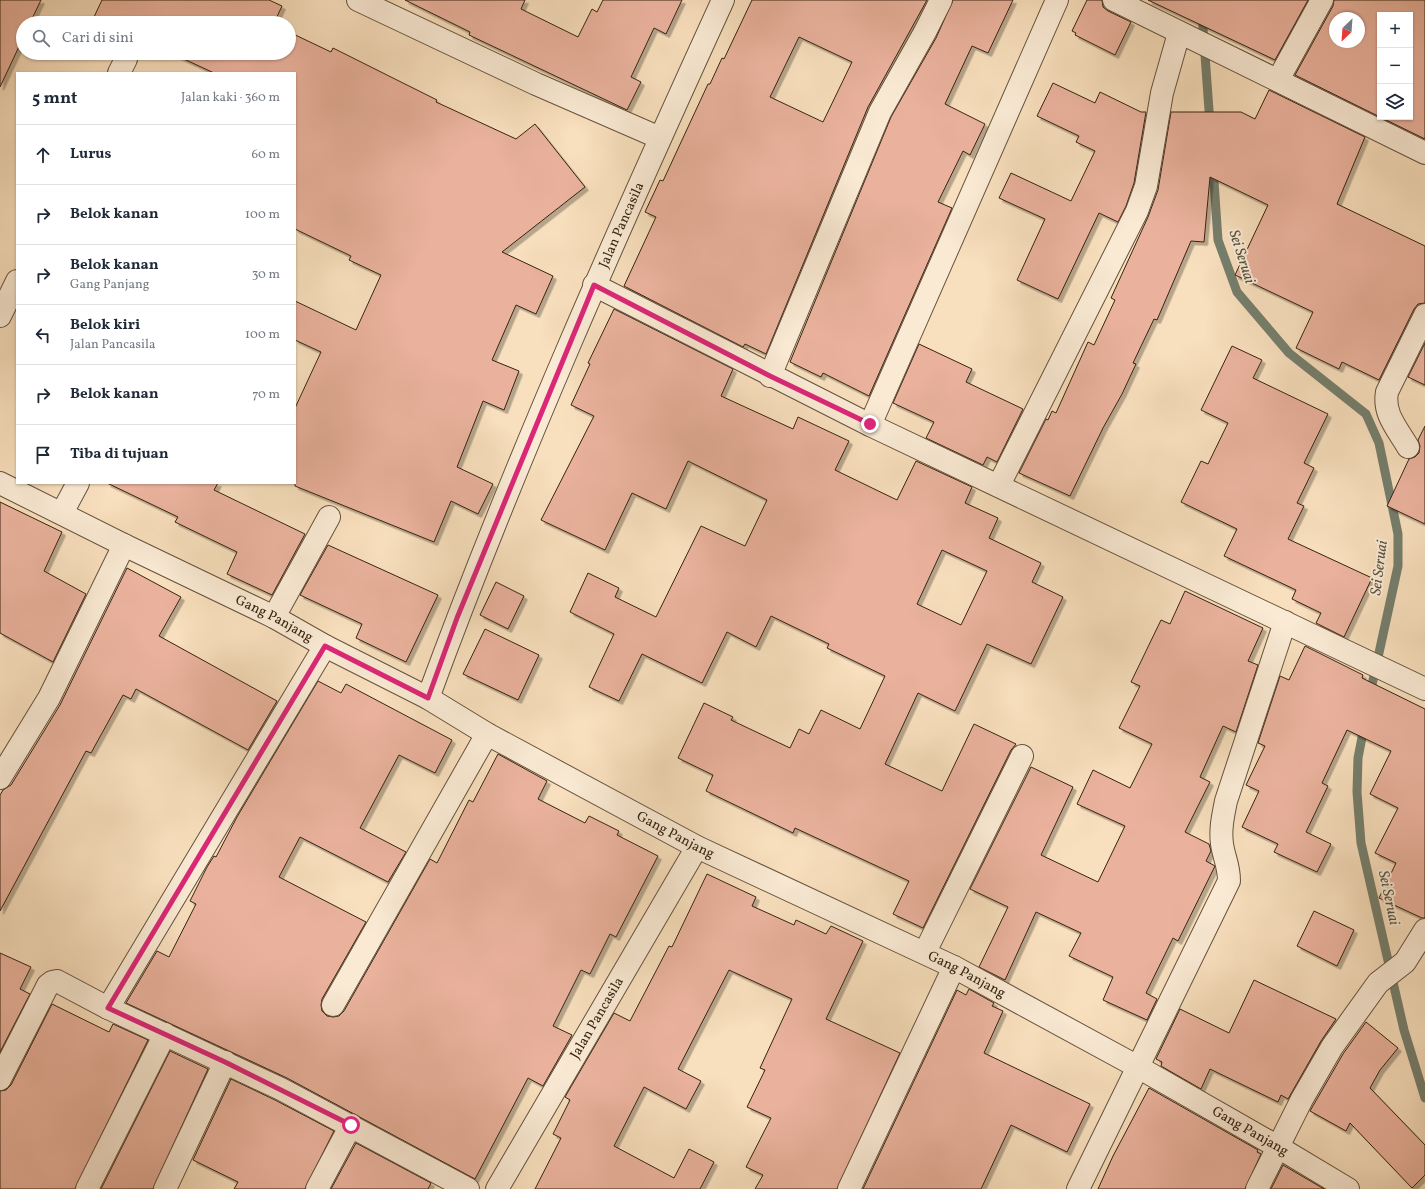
<!DOCTYPE html>
<html lang="id">
<head>
<meta charset="utf-8">
<style>
	:root { --surface:#fff; --page:#f2f2f3; --text:#1f2937; --muted:#747a83; --line:#e0e1e3 }
	body { margin:0; font-family:Vollkorn,serif; background:var(--page); color:var(--text) }
	.controls { position:absolute; right:12px; top:12px; display:grid; overflow:hidden; border-radius:0px; box-shadow:0 1px 3px #0004 }
	.controls button { width:36px; height:36px; display:grid; place-items:center; padding:0; border:0; border-bottom:1px solid var(--line); background:var(--surface); color:var(--text); font:20px sans-serif }
	.compass { position:absolute; left:1329px; top:12px; width:36px; height:36px; border-radius:50%; background:var(--surface); box-shadow:0 1px 3px #0004; rotate:205deg }
	.stop { position:absolute; width:12px; height:12px; margin:-9px; border:3px solid #db2777; border-radius:50%; background:#fff }
	.stop.end { background:#db2777; border-color:#fff; box-shadow:0 1px 4px #0008 }
	.list { margin:0; padding:0; list-style:none }
	h2 { display:flex; justify-content:space-between; align-items:center; height:52px; margin:0; padding:0 16px; font-size:17px }
	h2 small { font-size:13px; font-weight:400; color:var(--muted) }
	.list li { display:grid; grid-template-columns:26px 1fr auto; gap:12px; align-items:center; box-sizing:border-box; height:60px; padding:0 16px; border-top:1px solid var(--line) }
	.list b { display:block; font-size:15px; white-space:nowrap }
	.list p { margin:0; font-size:13px; white-space:nowrap; color:var(--muted) }
	.list em { font-size:13px; font-style:normal; color:var(--muted) }
	.icon { flex:none; width:22px; height:22px; fill:none; stroke:currentColor; stroke-width:2; stroke-linecap:round; stroke-linejoin:round }
	.map { position:relative; flex:none; width:1425px; height:1189px; overflow:hidden }
	.search { position:absolute; background:var(--surface); box-shadow:0 1px 3px #0004; left:16px; top:16px; width:280px; height:44px; display:flex; align-items:center; gap:10px; box-sizing:border-box; padding:0 14px; border-radius:22px; color:var(--muted); font-size:15px }
	.panel { position:absolute; background:var(--surface); box-shadow:0 1px 3px #0004; left:16px; top:72px; width:280px; height:412px; border-radius:0px }
	.map>svg:first-child { display:block }
	.lines { fill:none; stroke-linecap:round; stroke-linejoin:round }
	.stream { stroke:#757f6d; stroke-width:9 }
	.building { fill:#eab29d; stroke:#362311; fill-rule:evenodd; filter:url(#shadow) }
	.minor-casing { stroke:#66523c; stroke-width:24 }
	.minor { stroke:#faead4; stroke-width:22 }
	.route { stroke:#db2777; stroke-width:5 }
	.labels { text-anchor:middle; dominant-baseline:central; stroke-width:4; stroke-linejoin:round; paint-order:stroke }
	.street-label { font-size:14px; fill:#362311; stroke:#faead4 }
	.water-label { font-size:15px; font-style:italic; fill:#56513f; stroke:#faead4 }
</style>
</head>
<body>
<div class="map">
<svg width="1425" height="1189" viewBox="0 0 1425 1189">
	<defs>
		<filter id="shadow"><feDropShadow dx="3.5" dy="3.5" stdDeviation="0" flood-color="#0004"/></filter>
	</defs>
	<rect width="100%" height="100%" fill="#f8dfbd"/>
	<filter id="stains"><feTurbulence type="fractalNoise" baseFrequency=".005" numOctaves="4"/><feColorMatrix values="0 0 0 0 .2 0 0 0 0 .09 0 0 0 0 .02 0 0 0 .5 -.17"/></filter>
	<radialGradient id="worn" r=".72"><stop offset=".6" stop-color="#630" stop-opacity="0"/><stop offset="1" stop-color="#630" stop-opacity=".3"/></radialGradient>
	<g class="lines">
		<g class="stream">
			<polyline points="1201,0 1210,124"/>
			<polyline points="1213,167 1218,240 1237,292 1289,353 1366,414 1379,443 1398,534 1398,566 1370,694"/>
			<polyline points="1364,727 1358,758 1357,792 1361,843 1404,1030 1425,1098"/>
		</g>
	</g>
	<g class="building">
		<polygon points="0,0 41,0 30,23 23,23 23,38 0,87"/>
		<polygon points="102,0 269,0 282,6 274,23 106,23 94,17"/>
		<polygon points="405,0 525,0 521,9 578,37 592,9 597,12 603,0 682,0 666,34 654,28 631,77 641,82 627,110 469,35 470,32"/>
		<path d="M 752,0 L 927,0 L 868,107 L 766,354 L 745,344 L 743,347 L 624,286 L 656,217 L 645,212 L 660,180 L 663,181 L 708,84 L 710,84 L 722,58 L 724,59 ZM 799,37 L 852,62 L 823,122 L 770,97 Z"/>
		<polygon points="953,0 1013,0 988,53 972,46 945,104 985,124 970,155 963,151 938,202 952,208 869,396 823,373 821,377 790,362 891,117 936,38"/>
		<polygon points="1087,0 1102,0 1103,7 1108,11 1131,22 1115,55 1075,35 1076,33 1072,31"/>
		<polygon points="1148,0 1308,0 1275,60"/>
		<path d="M 1334,0 L 1425,0 L 1425,139 L 1380,117 L 1410,117 L 1410,15 L 1380,15 L 1380,117 L 1295,75 L 1333,6 ZM 1335,18 L 1359,18 L 1359,42 L 1335,42 Z"/>
		<polygon points="289,32 331,52 333,48 437,100 436,102 516,139 535,124 585,187 502,252 553,276 536,314 516,305 492,360 519,371 504,410 483,401 457,467 493,484 478,514 451,501 434,542 295,486 295,408 321,352 295,340 295,301 356,330 381,275 349,260 351,256 295,229 295,73 214,73 171,53 289,53"/>
		<polygon points="1053,83 1095,103 1100,92 1141,112 1146,112 1134,183 1126,206 1118,222 1099,213 1058,299 1017,280 1045,219 999,198 1011,173 1071,201 1095,151 1076,142 1079,136 1037,116"/>
		<polygon points="1269,90 1365,137 1337,204 1425,246 1425,303 1418,304 1414,309 1379,380 1342,362 1339,369 1296,348 1313,312 1235,275 1268,205 1210,177 1204,242 1191,241 1157,320 1154,319 1133,363 1136,364 1122,394 1103,428 1070,496 1019,473 1046,419 1048,420 1052,411 1056,413 1088,342 1094,345 1115,300 1111,298 1148,217 1158,190 1171,112 1241,112 1255,119"/>
		<path d="M 614,309 L 733,369 L 721,396 L 793,429 L 798,417 L 849,441 L 835,470 L 897,500 L 916,461 L 972,487 L 965,503 L 998,518 L 989,538 L 1041,563 L 1032,582 L 1063,597 L 1031,664 L 987,644 L 955,711 L 918,693 L 885,764 L 942,791 L 974,724 L 1016,744 L 1011,750 L 923,928 L 893,914 L 909,881 L 795,828 L 793,833 L 706,791 L 713,775 L 678,758 L 704,703 L 733,717 L 731,720 L 790,748 L 799,729 L 809,734 L 821,710 L 860,729 L 885,676 L 827,648 L 829,644 L 771,616 L 756,647 L 727,632 L 702,683 L 642,654 L 619,701 L 589,687 L 614,634 L 570,612 L 588,573 L 619,588 L 615,597 L 656,617 L 701,526 L 745,546 L 767,500 L 688,461 L 666,509 L 632,493 L 605,550 L 541,520 L 594,416 L 571,405 L 590,364 L 588,363 ZM 942,550 L 987,571 L 961,625 L 917,604 Z"/>
		<polygon points="1425,343 1425,385 1408,377"/>
		<polygon points="919,344 972,369 966,382 1023,409 997,462 987,457 983,465 926,438 934,422 893,403"/>
		<polygon points="1232,346 1262,360 1253,378 1328,414 1304,463 1314,468 1297,503 1304,506 1288,539 1372,578 1344,637 1316,623 1321,613 1292,599 1296,590 1224,556 1237,529 1181,502 1201,461 1208,464 1228,423 1201,410"/>
		<polygon points="1425,426 1425,524 1387,506 1409,459 1415,457 1419,453 1420,446 1418,440"/>
		<polygon points="107,483 218,483 214,490 305,534 272,595 227,574 237,552 175,522 178,517"/>
		<polygon points="0,502 62,532 44,571 86,594 53,662 0,633"/>
		<polygon points="328,545 438,595 406,662 356,638 362,624 300,595"/>
		<polygon points="127,568 181,597 159,636 277,701 248,750 136,689 131,699 123,695 91,753 86,751 0,911 0,795 3,790 11,785 60,705"/>
		<polygon points="496,582 524,596 508,629 480,615"/>
		<polygon points="1185,591 1263,628 1248,661 1258,665 1236,732 1223,726 1200,777 1210,782 1185,832 1209,844 1211,851 1206,861 1215,866 1178,941 1173,938 1146,993 1157,999 1147,1020 1103,1000 1113,977 1069,956 1081,933 1036,912 1005,980 979,967 1008,907 970,889 1031,767 1073,787 1041,855 1098,882 1125,826 1077,804 1093,770 1130,788 1152,744 1119,728 1140,686 1131,682 1161,620 1170,624"/>
		<polygon points="485,629 539,655 518,700 463,674"/>
		<polygon points="1305,646 1363,675 1362,678 1425,709 1425,918 1422,918 1379,898 1396,863 1375,853 1398,808 1370,794 1391,751 1347,730 1322,783 1328,786 1306,832 1331,844 1317,872 1274,852 1278,844 1242,827 1259,791 1246,785 1265,746 1258,743 1280,676 1289,680"/>
		<polygon points="318,681 341,693 346,684 452,740 435,773 399,755 360,828 406,852 388,882 300,837 279,877 366,922 322,999 321,1005 322,1011 327,1016 333,1017 339,1016 344,1011 430,859 437,863 469,800 473,802 498,754 547,781 538,799 585,823 589,816 619,831 617,835 658,856 616,937 610,934 590,974 581,970 553,1026 572,1035 543,1086 528,1078 475,1179 287,1078 126,1003 157,951 169,957 196,904 190,901 207,867 214,856 216,857 237,817"/>
		<polygon points="707,874 756,897 752,906 794,925 796,920 826,934 831,926 863,941 826,1019 900,1053 837,1189 755,1189 763,1175 746,1167 771,1118 747,1107 765,1070 760,1068 792,999 729,970 678,1069 701,1081 686,1109 644,1087 614,1146 674,1178 689,1149 714,1162 700,1189 535,1189 561,1138 553,1134 570,1100 565,1097 614,1013 630,1021 669,946 672,947"/>
		<polygon points="1314,911 1354,930 1337,966 1297,946"/>
		<polygon points="0,953 31,967 20,989 30,994 0,1052"/>
		<polygon points="1254,980 1336,1019 1321,1041 1288,1099 1281,1095 1278,1102 1210,1069 1201,1089 1161,1066 1162,1062 1156,1059 1180,1009 1229,1033"/>
		<polygon points="969,989 994,1003 992,1006 1003,1011 984,1053 1090,1104 1067,1152 1011,1125 981,1189 863,1189 957,990 966,995"/>
		<polygon points="52,1004 109,1032 113,1024 148,1040 75,1189 0,1189 0,1091 6,1090 11,1085"/>
		<polygon points="1366,1022 1398,1048 1380,1070 1370,1088 1425,1145 1425,1175 1412,1188 1350,1123 1346,1131 1310,1111 1343,1054"/>
		<polygon points="170,1051 208,1069 153,1189 101,1189"/>
		<polygon points="231,1079 275,1100 334,1131 305,1189 234,1189 238,1182 193,1160"/>
		<polygon points="1149,1088 1258,1150 1257,1152 1261,1154 1245,1189 1098,1189 1113,1156"/>
		<polygon points="356,1143 431,1183 428,1189 331,1189"/>
		<polygon points="1283,1165 1324,1189 1271,1189"/>
	</g>
	<g class="lines">
		<g class="minor-casing">
			<g id="minor">
				<polyline points="358,0 536,84 660,138"/>
				<polyline points="1114,0 1425,153"/>
				<polyline points="119,73 126,59"/>
				<polyline points="1278,80 1322,0"/>
				<polyline points="594,285 870,425 1425,689"/>
				<polyline points="0,316 17,281"/>
				<polyline points="770,376 880,112 925,32 941,0"/>
				<polyline points="870,425 1057,0"/>
				<path d="M 1408,447 C 1397,428 1383,414 1387,392 L 1425,315"/>
				<path id="s1" d="M 0,483 L 124,545 L 274,617 L 325,646 L 428,698 L 487,734 L 697,847 L 954,967 L 1138,1067 L 1278,1147 L 1348,1189"/>
				<polyline points="999,485 1137,211 1146,186 1162,93 1179,33"/>
				<polyline points="62,513 78,483"/>
				<polyline points="274,617 329,517"/>
				<path id="s2" d="M 428,698 C 515,461 618,230 723,0"/>
				<polyline points="0,778 49,698 124,545"/>
				<polyline points="925,952 1022,756"/>
				<polyline points="333,1005 487,734"/>
				<polyline points="108,1008 325,646"/>
				<polyline points="0,1079 48,985 52,982 57,981 108,1008 281,1089 468,1189"/>
				<polyline points="87,1189 165,1034"/>
				<polyline points="165,1189 225,1062"/>
				<polyline points="317,1189 351,1125"/>
				<path id="s3" d="M 497,1189 L 697,847"/>
				<polyline points="849,1189 954,967"/>
				<path d="M 1078,1189 L 1229,881 C 1229,865 1224,858 1222,844 C 1220,829 1223,816 1226,801 L 1285,622"/>
				<polyline points="1257,1189 1302,1099 1332,1047 1378,983 1405,962 1425,930"/>
			</g>
		</g>
		<use href="#minor" class="minor"/>
	</g>
	<g class="lines">
		<polyline class="route" points="351,1125 225,1062 108,1008 325,646 428,698 457,618 594,285 770,376 870,424"/>
	</g>
	<g class="labels">
		<g class="street-label">
			<text stroke="none"><textPath href="#s2" startOffset="511">Jalan Pancasila</textPath></text>
			<text stroke="none"><textPath href="#s1" startOffset="306">Gang Panjang</textPath></text>
			<text stroke="none"><textPath href="#s1" startOffset="762">Gang Panjang</textPath></text>
			<text stroke="none"><textPath href="#s1" startOffset="1085">Gang Panjang</textPath></text>
			<text stroke="none"><textPath href="#s3" startOffset="198">Jalan Pancasila</textPath></text>
			<text stroke="none"><textPath href="#s1" startOffset="1409">Gang Panjang</textPath></text>
		</g>
		<g class="water-label">
			<text transform="translate(1241 257) rotate(72)">Sei Seruai</text>
			<text transform="translate(1380 568) rotate(-83)">Sei Seruai</text>
			<text transform="translate(1388 898) rotate(78)">Sei Seruai</text>
		</g>
	</g>
	<rect width="100%" height="100%" filter="url(#stains)"/>
	<rect width="100%" height="100%" fill="url(#worn)"/>
</svg>
<div class="controls">
<button>+</button>
<button>−</button>
<button><svg class="icon" aria-label="layers" viewBox="0 0 24 24"><path d="M12 4l9 5-9 5-9-5zM3 14l9 5 9-5"/></svg></button>
</div>
<svg class="compass" viewBox="-18 -18 36 36"><path d="M0-13l5 13h-10z" fill="#e53935"/><path d="M0 13l5-13h-10z" fill="#747a83"/></svg>
<div class="stop" style="left:351px;top:1125px"></div>
<div class="stop end" style="left:870px;top:424px"></div>
<div class="search"><svg class="icon" aria-label="search" viewBox="0 0 24 24"><circle cx="10" cy="10" r="6"/><path d="M15 15l6 6"/></svg>Cari di sini</div>
<section class="panel">
<h2>5 mnt<small>Jalan kaki · 360 m</small></h2>
<ul class="list">
<li><svg class="icon" aria-label="ahead" viewBox="0 0 24 24"><path d="M12 20V5M6 11l6-6 6 6"/></svg><div><b>Lurus</b></div><em>60 m</em></li>
<li><svg class="icon" aria-label="right" viewBox="0 0 24 24"><path d="M7 20v-9h11M14 6l5 5-5 5"/></svg><div><b>Belok kanan</b></div><em>100 m</em></li>
<li><svg class="icon" aria-label="right" viewBox="0 0 24 24"><path d="M7 20v-9h11M14 6l5 5-5 5"/></svg><div><b>Belok kanan</b><p>Gang Panjang</p></div><em>30 m</em></li>
<li><svg class="icon" aria-label="left" viewBox="0 0 24 24"><path d="M17 20v-9H6M10 6l-5 5 5 5"/></svg><div><b>Belok kiri</b><p>Jalan Pancasila</p></div><em>100 m</em></li>
<li><svg class="icon" aria-label="right" viewBox="0 0 24 24"><path d="M7 20v-9h11M14 6l5 5-5 5"/></svg><div><b>Belok kanan</b></div><em>70 m</em></li>
<li><svg class="icon" aria-label="arrive" viewBox="0 0 24 24"><path d="M6 21V4h12l-3 4 3 4H6"/></svg><div><b>Tiba di tujuan</b></div></li>
</ul>
</section>
</div>
</body>
</html>
